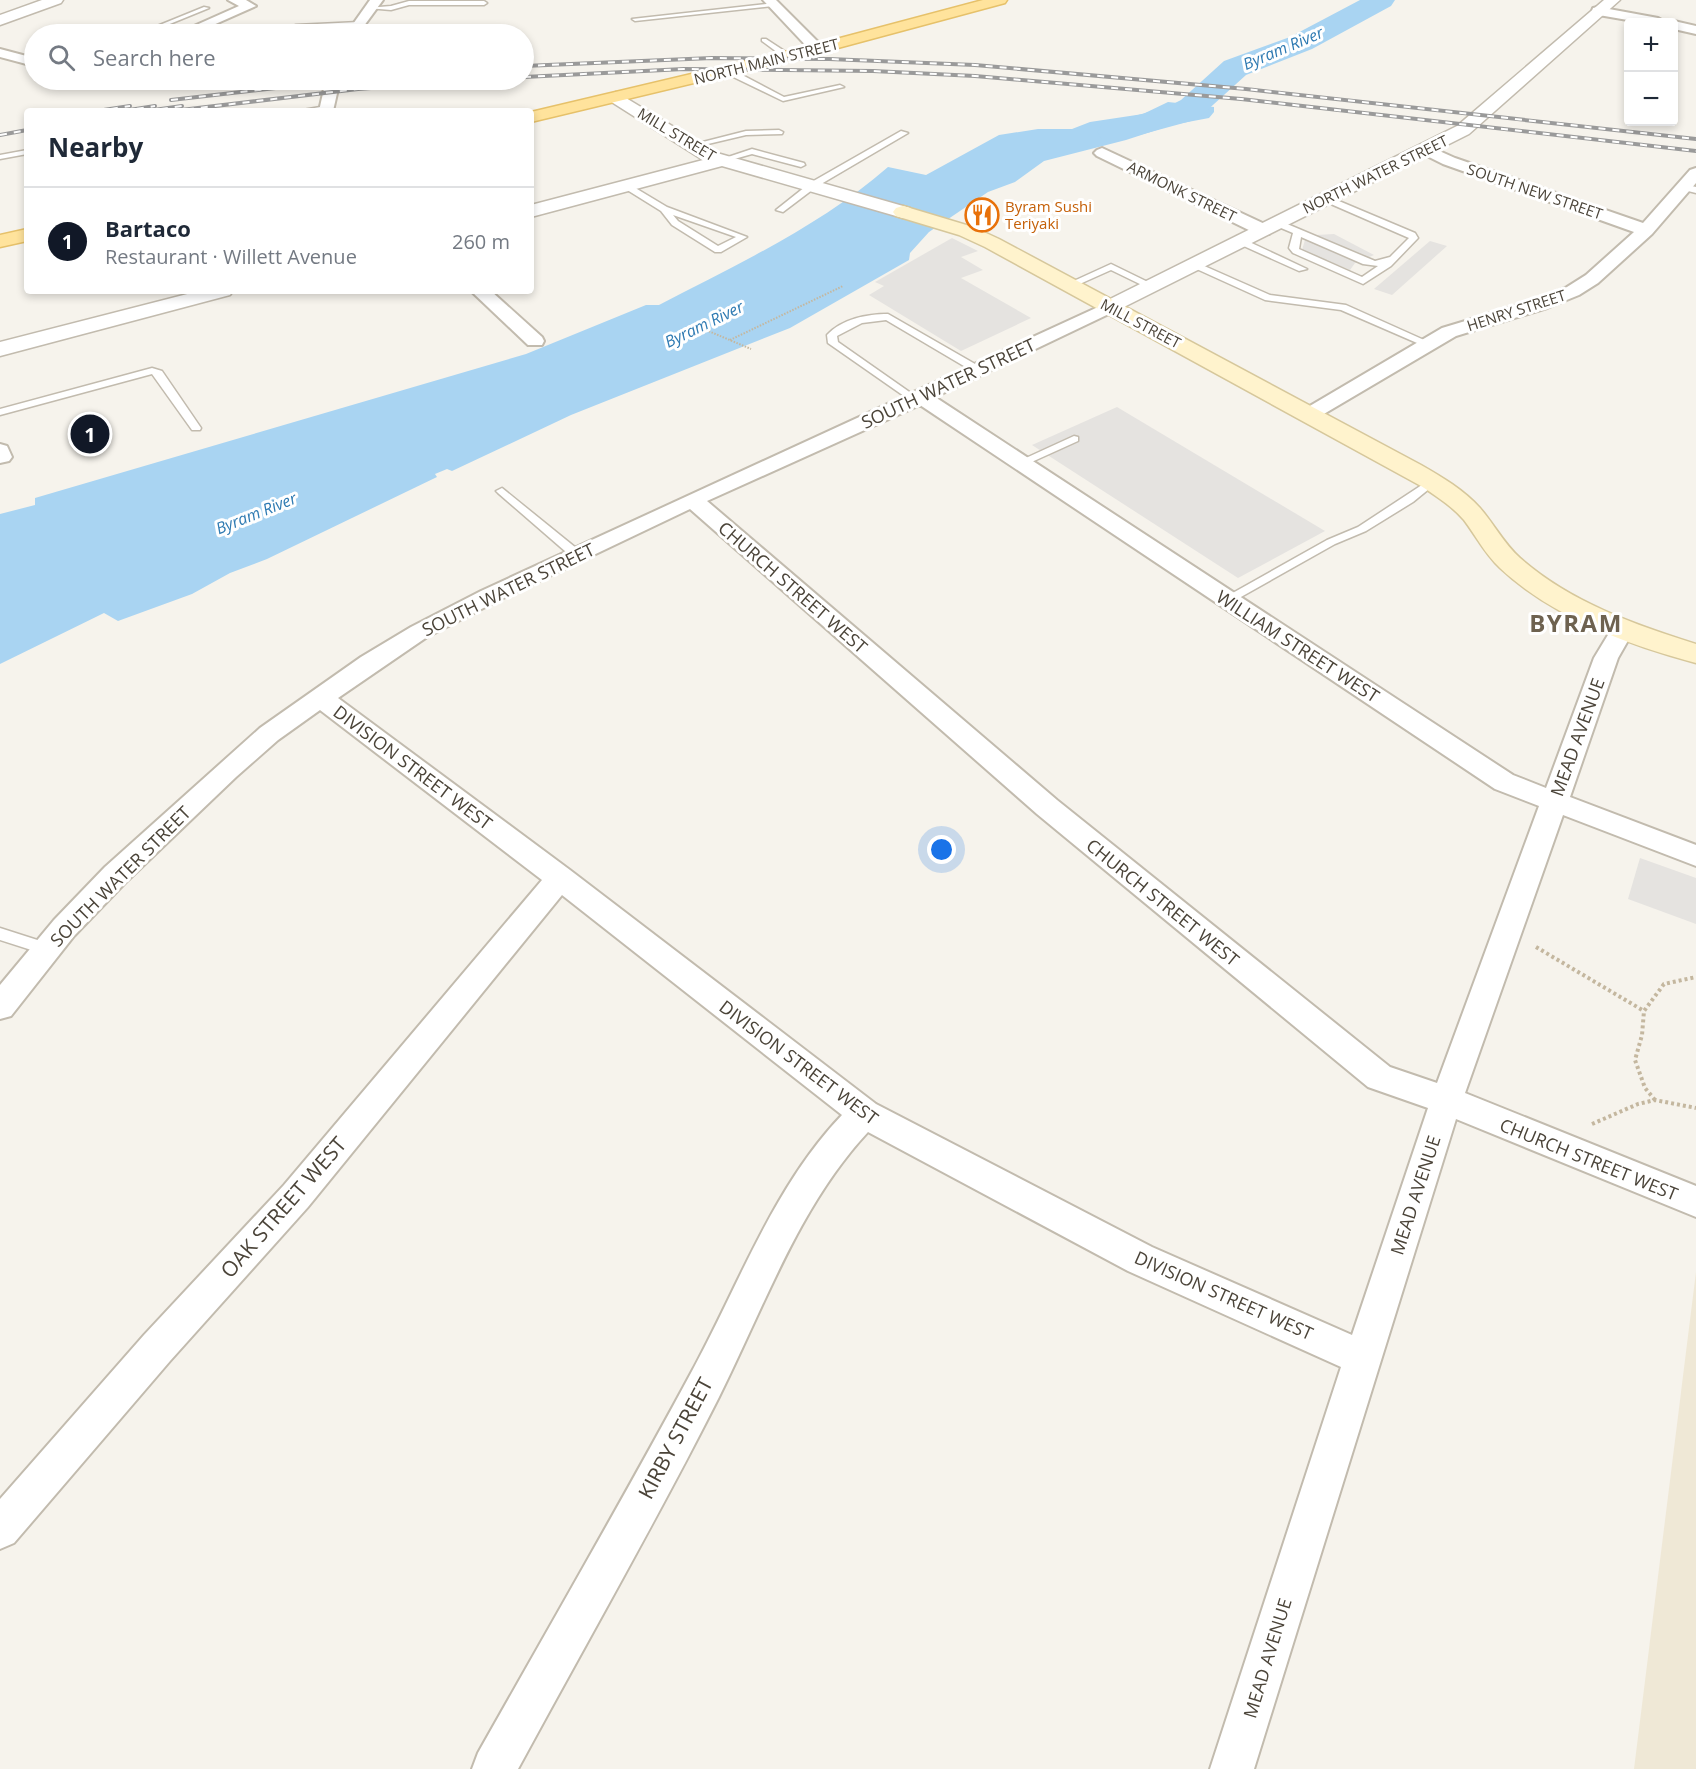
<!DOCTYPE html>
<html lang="en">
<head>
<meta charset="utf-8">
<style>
	:root { --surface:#fff; --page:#f6f6f7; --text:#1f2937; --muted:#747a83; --line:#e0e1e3; --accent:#111827 }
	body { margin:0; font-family:"Open Sans",sans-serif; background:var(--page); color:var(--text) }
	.controls { position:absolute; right:18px; top:18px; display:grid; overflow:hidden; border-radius:6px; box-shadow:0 3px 9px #0003 }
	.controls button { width:54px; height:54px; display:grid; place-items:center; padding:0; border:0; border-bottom:2px solid var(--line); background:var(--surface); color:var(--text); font:30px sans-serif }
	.you { position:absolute; left:942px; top:850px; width:21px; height:21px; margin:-15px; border:4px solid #fff; border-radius:50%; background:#1a73e8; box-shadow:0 0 0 9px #1a73e833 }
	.badge { display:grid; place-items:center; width:39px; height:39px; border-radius:50%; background:var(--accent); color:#fff; font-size:20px; font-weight:700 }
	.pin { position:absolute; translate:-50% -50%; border:3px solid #fff; box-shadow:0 2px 6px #0006 }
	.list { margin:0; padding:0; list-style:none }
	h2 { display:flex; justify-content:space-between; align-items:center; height:78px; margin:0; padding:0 24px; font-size:26px }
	h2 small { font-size:20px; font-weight:400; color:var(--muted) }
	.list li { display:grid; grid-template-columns:39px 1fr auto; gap:18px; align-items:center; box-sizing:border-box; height:108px; padding:0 24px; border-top:2px solid var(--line) }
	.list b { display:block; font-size:22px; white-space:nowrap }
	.list p { margin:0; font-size:20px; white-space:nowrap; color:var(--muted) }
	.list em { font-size:20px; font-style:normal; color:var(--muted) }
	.icon { flex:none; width:33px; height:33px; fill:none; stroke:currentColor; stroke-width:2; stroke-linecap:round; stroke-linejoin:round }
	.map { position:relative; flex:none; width:1696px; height:1769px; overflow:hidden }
	.search { position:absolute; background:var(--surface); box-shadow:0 3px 9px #0003; left:24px; top:24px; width:510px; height:66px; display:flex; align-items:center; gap:15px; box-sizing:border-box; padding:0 21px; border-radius:33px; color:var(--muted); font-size:22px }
	.panel { position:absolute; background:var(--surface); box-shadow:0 3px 9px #0003; left:24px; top:108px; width:510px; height:186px; border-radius:6px }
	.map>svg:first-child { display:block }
	.education { fill:#efe8d6 }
	.parking { fill:#e5e3e0 }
	.water { fill:#a9d4f2 }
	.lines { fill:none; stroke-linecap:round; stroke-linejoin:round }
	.river { fill:#a9d4f2; fill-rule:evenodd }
	.service-casing { stroke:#c2bbae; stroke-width:3 }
	.minor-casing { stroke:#c2bbae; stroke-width:4 }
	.tertiary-casing { stroke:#c2bbae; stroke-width:3 }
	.secondary-casing { stroke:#d6c79b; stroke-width:3 }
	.primary-casing { stroke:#e6c16a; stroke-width:3 }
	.path-far1 { stroke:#c4b79f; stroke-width:2; stroke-dasharray:1.5 1.5; stroke-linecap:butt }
	.path { stroke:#c4b79f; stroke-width:4; stroke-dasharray:3 3; stroke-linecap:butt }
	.service { fill:#fff; fill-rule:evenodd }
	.minor { fill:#fff; fill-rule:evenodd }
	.tertiary { fill:#fff; fill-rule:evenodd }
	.secondary { fill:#fff3cd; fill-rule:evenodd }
	.primary { fill:#ffe39c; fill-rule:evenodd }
	.rail-casing { stroke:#9a9a9a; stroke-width:4 }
	.rail { stroke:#fff; stroke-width:2; stroke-dasharray:7; stroke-linecap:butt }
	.labels { text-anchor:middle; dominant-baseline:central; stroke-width:6; stroke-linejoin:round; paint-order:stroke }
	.far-street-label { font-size:15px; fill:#4b4439; stroke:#fff }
	.far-food-label { font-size:15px; fill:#c56008; stroke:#fff; text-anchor:start }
	.far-water-label { font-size:16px; font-style:italic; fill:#2e7ab2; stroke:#fff }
	.street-label { font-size:18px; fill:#4b4439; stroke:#fff }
	.near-street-label { font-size:21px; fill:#4b4439; stroke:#fff }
	.district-label { font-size:24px; font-weight:bold; letter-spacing:1.5px; fill:#6e6250; stroke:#fff }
</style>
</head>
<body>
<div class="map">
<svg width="1696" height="1769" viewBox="0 0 1696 1769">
	<rect width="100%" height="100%" fill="#f6f3ec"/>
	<polygon class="education" points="1696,1272 1696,1769 1634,1769"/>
	<g class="parking">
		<polygon points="1334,234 1374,255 1355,263 1350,270 1302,250 1305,240 1316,235"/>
		<polygon points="952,238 978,251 961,257 983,270 961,278 1031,318 961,351 869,295 884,286 875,282"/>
		<polygon points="1430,241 1447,246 1392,295 1374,289"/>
		<polygon points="1117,407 1325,531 1238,578 1032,445"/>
		<polygon points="1640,858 1696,878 1696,924 1628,899"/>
	</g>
	<path class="water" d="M 1168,102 L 1214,107 L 1214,112 L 1209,118 L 1172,125 L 1126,140 L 1044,161 L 1015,182 L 988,192 L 929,232 L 910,253 L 909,260 L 790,328 L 571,415 L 452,471 L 447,469 L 435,474 L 437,477 L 267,559 L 230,573 L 192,594 L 118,621 L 104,613 L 0,664 L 0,514 L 35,505 L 35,498 L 526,354 L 646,305 L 659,305 C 738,264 820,226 888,167 L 926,175 L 999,135 L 1038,129 L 1072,129 L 1090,122 L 1143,114 Z"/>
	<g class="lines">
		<polygon class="river" points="1360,0 1395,0 1391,6 1312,49 1246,75 1203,114 1191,121 1114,142 1102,139 1097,132 1102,125 1167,107 1181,100 1224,61 1290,37"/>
		<g class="service-casing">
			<g id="service">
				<polygon points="409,1 484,1 487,3 484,5 409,5 391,10 367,8 391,6"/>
				<polygon points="775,3 773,6 635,21 632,19"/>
				<polygon points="204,7 209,8 155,30 165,34 145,31"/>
				<polygon points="359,22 361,25 297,29 280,34 270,34 296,25"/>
				<polygon points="762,39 766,39 792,56 785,58 762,41"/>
				<polygon points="723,68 729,68 784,97 840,85 844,87 783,101 723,72"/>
				<polygon points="326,106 329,106 329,110 297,111"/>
				<polygon points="779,130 783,132 782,134 746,135 691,148 687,146 746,131"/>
				<polygon points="901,131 908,133 816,187 783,212 776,210 810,183"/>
				<polygon points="752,149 804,163 805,165 801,167 752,154 720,163 716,161"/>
				<polygon points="27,150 27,154 0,159 0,155"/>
				<path d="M 627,183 L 667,207 L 747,237 L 721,252 L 715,252 L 672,225 L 661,211 L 624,188 L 623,186 ZM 673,215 L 736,237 L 718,246 L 678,221 Z"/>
				<polygon points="1683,184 1696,187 1696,193 1680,189 1680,185"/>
				<path d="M 1327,196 L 1415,233 L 1418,238 L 1391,266 L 1363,284 L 1293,253 L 1289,248 L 1293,233 L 1274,225 L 1274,221 L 1280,221 L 1375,261 L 1390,257 L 1409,238 L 1324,201 L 1323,199 ZM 1301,237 L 1363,264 L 1378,266 L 1362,277 L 1299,249 Z"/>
				<polygon points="1237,239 1243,239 1307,269 1299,271 1237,243"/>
				<polygon points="1193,261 1270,295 1346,305 1433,344 1424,346 1341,310 1265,300 1190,266 1190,262"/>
				<polygon points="1111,264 1154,285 1146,287 1111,270 1073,287 1065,285"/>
				<path d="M 888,314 L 982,368 L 983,370 L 974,372 L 886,320 L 862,323 L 837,336 L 838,342 L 918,398 L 918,402 L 914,403 L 828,343 L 827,335 C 842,319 867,314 888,314 Z"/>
				<polygon points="152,368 162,371 201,428 200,430 192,430 152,374 0,415 0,409"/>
				<polygon points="1074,436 1078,437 1078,441 1025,465 1017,465 1015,463"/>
				<polygon points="1431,479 1435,480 1435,484 1413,502 1366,531 1335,544 1232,602 1224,602 1222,599 1327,540 1358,527"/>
				<polygon points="502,488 581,552 581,558 573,558 498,493 496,491"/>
				<polygon points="0,928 53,945 55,949 53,953 47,955 0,940"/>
			</g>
		</g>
		<g class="minor-casing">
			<g id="minor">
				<polygon points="228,0 246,0 256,6 193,34 176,34 239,6"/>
				<polygon points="370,0 383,0 358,34 346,34"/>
				<polygon points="763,0 776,0 822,46 824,49 822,52 812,52"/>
				<polygon points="1598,7 1658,18 1665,22 1639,22 1593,14 1592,11 1593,8"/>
				<polygon points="1674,21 1696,26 1696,34 1674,29 1674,22 1669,22"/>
				<polygon points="0,49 34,58 34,66 0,57"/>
				<polygon points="326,80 340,80 333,111 319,111"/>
				<polygon points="1426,145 1455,158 1643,223 1690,170 1696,168 1696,183 1652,234 1598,283 1579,295 1547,308 1456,336 1317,418 1303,418 1300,414 1303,410 1442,328 1535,300 1567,287 1586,275 1634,232 1443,164 1421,153 1418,150 1421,147"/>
				<polygon points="1102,148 1269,226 1271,230 1269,234 1257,234 1097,156 1094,153 1097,150"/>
				<polygon points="471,291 491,291 542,337 544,341 542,345 528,345"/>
				<path d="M 1109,302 L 1115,303 L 1118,307 L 1115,311 L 935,397 L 1513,775 L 1546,788 L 1594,658 L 1614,625 L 1622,622 L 1630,625 L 1634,630 L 1618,658 L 1570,797 L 1696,845 L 1696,866 L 1563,815 L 1465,1093 L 1696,1186 L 1696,1217 L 1456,1119 L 1254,1769 L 1210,1769 L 1341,1367 L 1128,1271 L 868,1132 C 799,1206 764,1307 719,1397 C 656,1522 585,1645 518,1769 L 472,1769 L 478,1753 C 549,1627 622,1501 691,1373 C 738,1287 773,1187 842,1115 L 562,895 L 308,1207 L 170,1361 L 14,1543 L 0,1549 L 0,1499 L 144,1335 L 284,1185 L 542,880 L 320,710 L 278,740 L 236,777 L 125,883 L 74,936 L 11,1016 L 0,1019 L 0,985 L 54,920 L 105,867 L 260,728 L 361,657 L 411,627 L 481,591 ZM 920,405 L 1495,789 L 1539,806 L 1437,1083 L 1390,1067 L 1057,800 L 707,501 ZM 690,509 L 1037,814 L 1368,1087 L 1428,1108 L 1352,1335 L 1152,1247 L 876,1104 L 570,870 L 338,698 L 427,637 L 497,601 Z"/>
				<polygon points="0,444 7,446 12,457 9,461 0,463"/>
			</g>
		</g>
		<g class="tertiary-casing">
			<g id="tertiary">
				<polygon points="42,0 63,0 61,3 0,25 0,15"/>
				<polygon points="1604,0 1620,0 1469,134 1116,311 1109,313 1102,311 1098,307 1102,303 1457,126"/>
				<polygon points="616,92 717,153 910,208 913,212 910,216 903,218 722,166 531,217 531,205 703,160 610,101 608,97"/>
				<polygon points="199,291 233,291 230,295 0,356 0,342"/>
			</g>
		</g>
		<g class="secondary-casing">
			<path id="secondary" d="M 903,206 L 973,227 L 999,239 L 1421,465 C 1442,477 1464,490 1480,508 C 1494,524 1504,544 1520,558 C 1570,602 1633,624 1696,644 L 1696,663 C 1628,645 1552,617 1500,568 C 1485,554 1476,536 1464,520 C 1452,506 1436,496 1421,486 L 985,247 L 959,235 L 896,216 L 893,212 L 896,208 Z"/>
		</g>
		<g class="primary-casing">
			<g id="primary">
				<polygon points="983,0 1007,0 1005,3 823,52 531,122 531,112 814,45"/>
				<polygon points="27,229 27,241 0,247 0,235"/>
			</g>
		</g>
		<g class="path-far1">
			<polyline points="706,330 751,349"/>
			<polyline points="730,340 843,286"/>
		</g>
		<g class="path">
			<polyline points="1536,947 1644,1011"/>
			<polyline points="1655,1100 1645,1088 1635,1060 1642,1035 1644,1011 1664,984 1696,977"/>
			<polyline points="1592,1124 1638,1104 1655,1100 1696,1108"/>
		</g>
		<use href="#service" class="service"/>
		<use href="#minor" class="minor"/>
		<use href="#tertiary" class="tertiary"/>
		<use href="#secondary" class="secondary"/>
		<use href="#primary" class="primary"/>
		<g class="rail-casing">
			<g id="rail">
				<polyline points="524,66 712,58 829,59 975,65 1246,89 1696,139"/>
				<polyline points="524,77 684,69 873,71 975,76 1241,99 1696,151"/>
				<polyline points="171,100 346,80"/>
				<polyline points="97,111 130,106"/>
				<polyline points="123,111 155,106"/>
				<polyline points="147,111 182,106"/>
				<polyline points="173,111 358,89 475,80"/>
				<polyline points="0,135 27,130"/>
			</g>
		</g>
		<use href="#rail" class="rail"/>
	</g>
	<defs>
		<g id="restaurant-ring" transform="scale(1.725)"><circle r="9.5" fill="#fff" stroke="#e8710a" stroke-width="1.5"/><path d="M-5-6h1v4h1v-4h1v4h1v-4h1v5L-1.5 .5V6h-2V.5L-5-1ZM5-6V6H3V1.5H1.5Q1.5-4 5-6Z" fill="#e8710a"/></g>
	</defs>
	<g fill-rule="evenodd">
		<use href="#restaurant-ring" x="982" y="215"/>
	</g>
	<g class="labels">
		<g class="far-street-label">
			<text transform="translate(766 61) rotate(-14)">NORTH MAIN STREET</text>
			<text transform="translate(677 134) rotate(31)">MILL STREET</text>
			<text transform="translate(1375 174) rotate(-26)">NORTH WATER STREET</text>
			<text transform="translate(1182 191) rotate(26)">ARMONK STREET</text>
			<text transform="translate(1535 191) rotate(19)">SOUTH NEW STREET</text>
			<text transform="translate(1516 310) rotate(-18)">HENRY STREET</text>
			<text transform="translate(1141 323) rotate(28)">MILL STREET</text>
		</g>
		<g class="far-food-label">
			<text x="1005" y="206">Byram Sushi<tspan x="1005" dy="17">Teriyaki</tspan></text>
		</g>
		<g class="far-water-label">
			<text transform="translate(1283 48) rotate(-23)">Byram River</text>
			<text transform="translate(704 324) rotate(-26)">Byram River</text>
			<text transform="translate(256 513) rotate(-22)">Byram River</text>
		</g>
		<g class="street-label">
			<text transform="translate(948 383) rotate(-25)">SOUTH WATER STREET</text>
			<text transform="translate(793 587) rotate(41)">CHURCH STREET WEST</text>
			<text transform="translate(508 589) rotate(-26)">SOUTH WATER STREET</text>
			<text transform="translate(1298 646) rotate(33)">WILLIAM STREET WEST</text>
			<text transform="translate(1577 737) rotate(-70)">MEAD AVENUE</text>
			<text transform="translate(413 767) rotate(37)">DIVISION STREET WEST</text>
			<text transform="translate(120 876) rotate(-45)">SOUTH WATER STREET</text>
			<text transform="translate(1163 902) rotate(39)">CHURCH STREET WEST</text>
			<text transform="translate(799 1062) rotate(37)">DIVISION STREET WEST</text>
			<text transform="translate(1589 1159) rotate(22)">CHURCH STREET WEST</text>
			<text transform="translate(1415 1195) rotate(-72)">MEAD AVENUE</text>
			<text transform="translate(1224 1295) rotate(24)">DIVISION STREET WEST</text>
			<text transform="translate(1267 1658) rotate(-73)">MEAD AVENUE</text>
		</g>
		<g class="near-street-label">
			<text transform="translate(283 1207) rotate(-49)">OAK STREET WEST</text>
			<text transform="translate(675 1438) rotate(-62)">KIRBY STREET</text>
		</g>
		<g class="district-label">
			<text x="1576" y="622">BYRAM</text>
		</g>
	</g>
</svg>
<div class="controls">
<button>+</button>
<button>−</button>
</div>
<div class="you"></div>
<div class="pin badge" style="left:90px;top:434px">1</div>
<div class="search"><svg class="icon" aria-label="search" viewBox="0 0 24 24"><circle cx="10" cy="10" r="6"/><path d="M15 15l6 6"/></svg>Search here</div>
<section class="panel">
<h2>Nearby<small></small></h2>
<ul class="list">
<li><span class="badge">1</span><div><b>Bartaco</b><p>Restaurant · Willett Avenue</p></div><em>260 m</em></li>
</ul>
</section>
</div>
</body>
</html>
